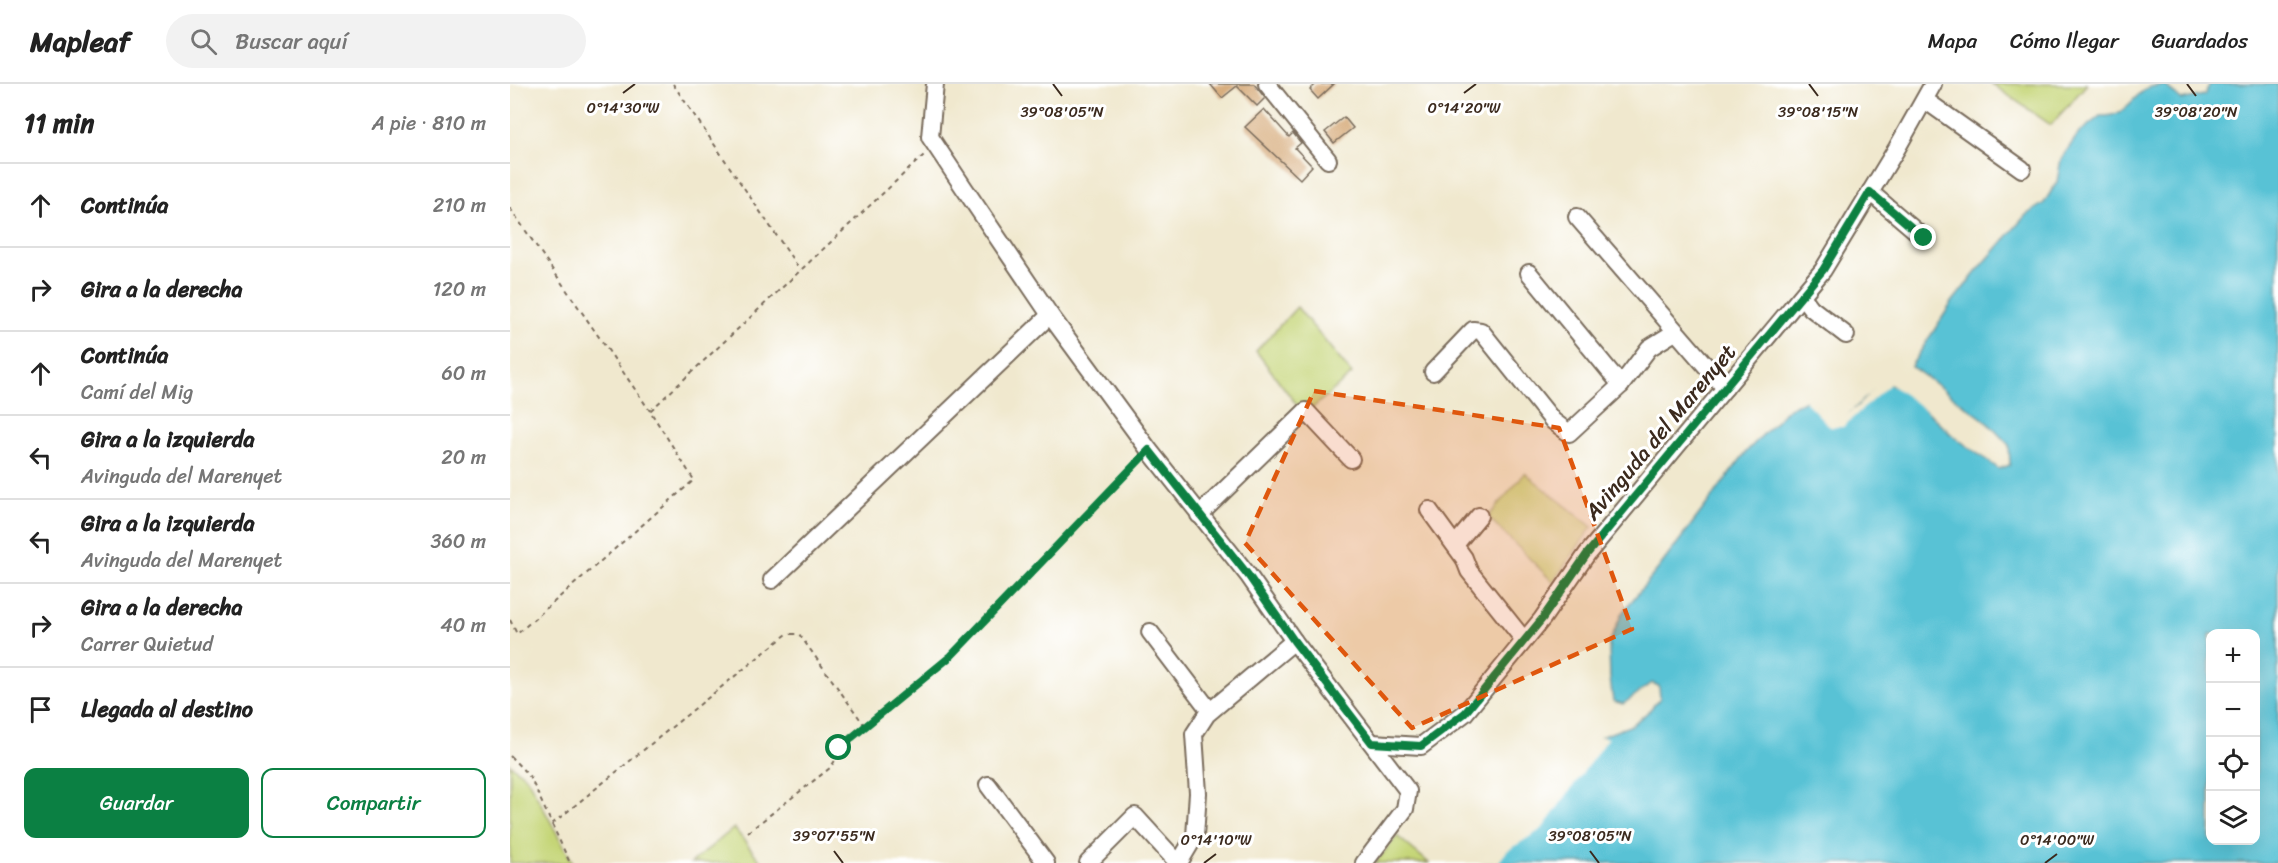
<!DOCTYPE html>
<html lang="es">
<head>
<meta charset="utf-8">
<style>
	:root { --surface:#fff; --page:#f2f2f2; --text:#222; --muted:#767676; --line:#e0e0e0; --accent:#0b8043 }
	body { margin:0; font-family:Sriracha,sans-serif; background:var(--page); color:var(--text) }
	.controls { position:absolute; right:18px; bottom:18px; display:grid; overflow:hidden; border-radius:12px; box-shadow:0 6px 24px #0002 }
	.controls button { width:54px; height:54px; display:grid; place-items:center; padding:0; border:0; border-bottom:2px solid var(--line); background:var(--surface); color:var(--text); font:30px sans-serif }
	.stop { position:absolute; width:18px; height:18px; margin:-14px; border:4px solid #0b8043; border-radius:50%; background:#fff }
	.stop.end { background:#0b8043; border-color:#fff; box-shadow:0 2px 6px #0008 }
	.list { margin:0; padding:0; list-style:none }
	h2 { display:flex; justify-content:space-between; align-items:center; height:78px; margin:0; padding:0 24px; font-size:26px }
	h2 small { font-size:20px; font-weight:400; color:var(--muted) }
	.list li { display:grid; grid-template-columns:39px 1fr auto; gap:18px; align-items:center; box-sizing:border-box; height:84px; padding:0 24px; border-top:2px solid var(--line) }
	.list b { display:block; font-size:22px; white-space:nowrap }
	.list p { margin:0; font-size:20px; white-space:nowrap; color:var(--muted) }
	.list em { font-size:20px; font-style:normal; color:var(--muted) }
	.actions { display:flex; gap:12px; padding:18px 24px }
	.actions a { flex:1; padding:14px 0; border:2px solid var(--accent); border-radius:12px; text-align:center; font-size:21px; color:var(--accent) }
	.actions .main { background:var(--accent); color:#fff }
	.icon { flex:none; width:33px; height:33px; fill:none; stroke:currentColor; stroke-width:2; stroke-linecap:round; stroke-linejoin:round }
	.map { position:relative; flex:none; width:1768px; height:779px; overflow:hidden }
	header { display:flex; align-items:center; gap:36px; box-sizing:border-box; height:84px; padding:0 30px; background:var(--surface); border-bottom:2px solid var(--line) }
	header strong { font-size:28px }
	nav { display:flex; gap:33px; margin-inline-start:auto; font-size:21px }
	.search { width:420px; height:54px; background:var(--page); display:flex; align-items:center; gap:15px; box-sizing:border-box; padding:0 21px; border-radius:33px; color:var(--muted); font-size:22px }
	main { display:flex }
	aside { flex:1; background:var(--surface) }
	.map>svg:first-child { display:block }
	.green { fill:#c5d577; stroke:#80804a; stroke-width:1.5 }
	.water { fill:#59c2d5; stroke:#4a767a; stroke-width:1.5; fill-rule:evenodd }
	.pier { fill:#f0e8ce }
	.building { fill:#d3a470 }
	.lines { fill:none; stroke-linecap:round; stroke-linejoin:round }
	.minor-casing { stroke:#7a6c5c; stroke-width:20 }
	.path { stroke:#7a6c5c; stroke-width:2; stroke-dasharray:4.5 4.5; stroke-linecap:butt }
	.minor { stroke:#fff; stroke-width:16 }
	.route { stroke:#0b8043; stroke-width:8 }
	.marked { fill:#df570d; fill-opacity:0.2; stroke:#df570d; stroke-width:4.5; stroke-dasharray:12 8; stroke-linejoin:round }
	.ticks { fill:none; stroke:#3b2a1e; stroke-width:2 }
	.labels { text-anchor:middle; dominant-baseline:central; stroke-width:6; stroke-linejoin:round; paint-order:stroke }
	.street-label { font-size:22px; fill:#3b2a1e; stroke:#fff }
	.ticks-label { font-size:15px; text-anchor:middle; fill:#3b2a1e; stroke:#fff; stroke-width:6; stroke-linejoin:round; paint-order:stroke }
</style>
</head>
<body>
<header>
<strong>Mapleaf</strong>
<div class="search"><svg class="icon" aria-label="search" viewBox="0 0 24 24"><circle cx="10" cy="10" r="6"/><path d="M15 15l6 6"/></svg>Buscar aquí</div>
<nav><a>Mapa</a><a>Cómo llegar</a><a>Guardados</a></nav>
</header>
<main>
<aside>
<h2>11 min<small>A pie · 810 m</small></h2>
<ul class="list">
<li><svg class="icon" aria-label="ahead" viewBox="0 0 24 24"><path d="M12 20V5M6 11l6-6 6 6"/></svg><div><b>Continúa</b></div><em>210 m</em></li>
<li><svg class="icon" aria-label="right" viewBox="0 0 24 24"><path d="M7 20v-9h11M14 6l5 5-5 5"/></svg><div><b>Gira a la derecha</b></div><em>120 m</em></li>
<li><svg class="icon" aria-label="ahead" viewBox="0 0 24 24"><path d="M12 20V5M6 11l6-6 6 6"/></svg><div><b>Continúa</b><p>Camí del Mig</p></div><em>60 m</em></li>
<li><svg class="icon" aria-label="left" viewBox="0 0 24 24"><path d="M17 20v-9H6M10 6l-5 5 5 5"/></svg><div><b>Gira a la izquierda</b><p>Avinguda del Marenyet</p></div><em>20 m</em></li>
<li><svg class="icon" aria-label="left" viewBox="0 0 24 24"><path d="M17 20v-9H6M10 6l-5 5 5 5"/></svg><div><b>Gira a la izquierda</b><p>Avinguda del Marenyet</p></div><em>360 m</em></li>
<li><svg class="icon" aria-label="right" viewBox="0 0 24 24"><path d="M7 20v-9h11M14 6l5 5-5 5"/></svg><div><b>Gira a la derecha</b><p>Carrer Quietud</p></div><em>40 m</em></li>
<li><svg class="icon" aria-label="arrive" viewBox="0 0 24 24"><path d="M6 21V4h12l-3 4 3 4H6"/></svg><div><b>Llegada al destino</b></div></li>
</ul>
<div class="actions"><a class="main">Guardar</a><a>Compartir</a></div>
</aside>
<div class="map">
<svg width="1768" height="779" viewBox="0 0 1768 779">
	<rect width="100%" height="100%" fill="#fff"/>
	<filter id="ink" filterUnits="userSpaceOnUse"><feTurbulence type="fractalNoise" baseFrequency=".0167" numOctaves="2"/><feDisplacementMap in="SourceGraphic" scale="12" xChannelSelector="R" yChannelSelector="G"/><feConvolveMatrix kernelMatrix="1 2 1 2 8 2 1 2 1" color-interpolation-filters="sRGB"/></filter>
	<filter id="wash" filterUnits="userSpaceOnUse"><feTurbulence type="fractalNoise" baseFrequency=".008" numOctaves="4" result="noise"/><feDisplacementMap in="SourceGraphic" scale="24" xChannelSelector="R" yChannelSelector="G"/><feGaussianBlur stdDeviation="1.35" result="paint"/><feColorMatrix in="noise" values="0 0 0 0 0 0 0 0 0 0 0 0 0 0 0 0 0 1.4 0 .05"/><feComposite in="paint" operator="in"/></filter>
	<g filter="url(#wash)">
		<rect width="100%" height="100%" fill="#f0e8ce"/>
		<g class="green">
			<polygon points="1482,0 1577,0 1541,41"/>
			<polygon points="787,223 842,290 799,327 790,325 746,267"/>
			<polygon points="1015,389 1082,443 1043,498 978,433"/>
			<polygon points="0,680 17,694 63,779 0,779"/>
			<polygon points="224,744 252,779 181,779"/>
			<polygon points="887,752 919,779 865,779"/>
		</g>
		<path class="water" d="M 1700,0 L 1768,0 L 1768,779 L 975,779 L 1029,741 L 1090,653 L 1122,641 L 1138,628 L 1150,614 L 1149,602 L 1142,599 L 1113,620 L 1103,617 L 1100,594 L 1099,560 L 1112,529 L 1148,485 L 1236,368 L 1279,324 L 1298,315 L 1328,340 L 1373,298 L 1396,307 L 1442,351 L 1489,385 L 1500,381 L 1499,361 L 1476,337 L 1401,282 L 1443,217 L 1467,187 L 1516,131 L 1534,119 L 1547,98 L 1551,75 L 1569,49 L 1590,32 C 1618,34 1622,10 1640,3 C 1644,2 1650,2 1655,1 L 1671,16 L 1694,11 ZM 1700,550 L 1746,550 L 1746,756 L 1700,756 Z"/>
		<g class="pier">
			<polygon points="1373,295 1398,304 1440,344 1380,300 1333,343 1320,343 1292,314 1299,312 1328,337 1348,322"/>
			<polygon points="1088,652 1098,654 1032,745 997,767 988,779 972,779 995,752 1027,738"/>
		</g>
		<g id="blocks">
			<g class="building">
				<polygon points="700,0 744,0 755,14 747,22 727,2 712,14"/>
				<polygon points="806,0 824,0 808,15 800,6"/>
				<polygon points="754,25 779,53 783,49 791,59 785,64 802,82 790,95 735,43"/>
				<polygon points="834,33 843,44 824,59 815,48"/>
			</g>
		</g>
	</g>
	<g filter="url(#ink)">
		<use href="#blocks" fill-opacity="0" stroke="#7a6c5c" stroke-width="1.5"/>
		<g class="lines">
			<g class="minor-casing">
				<g id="minor">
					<polyline points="425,0 420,53 454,104 540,231 639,366 738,491 784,557 898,707 895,725 854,779"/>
					<polyline points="757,0 818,76"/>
					<polyline points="1415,16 1512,85"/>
					<polyline points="1360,108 1414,154"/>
					<polyline points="1067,133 1215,304"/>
					<polyline points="1019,189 1111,301"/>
					<polyline points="1292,212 1301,224 1336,251"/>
					<polyline points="923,288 963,246 971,247 1043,337 1059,349 1111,301 1139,264 1165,248"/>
					<polyline points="919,426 954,474 959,487 1014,556"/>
					<polyline points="689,431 796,327 841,375"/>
					<polyline points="945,461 969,432"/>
					<polyline points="262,496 540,231"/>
					<polyline points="640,548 700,627"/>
					<polyline points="862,659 911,662 955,629 1032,535 1077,470 1313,186 1387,64 1423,0"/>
					<polyline points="478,701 536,779"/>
					<polyline points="578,779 625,732 668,779"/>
					<polyline points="669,779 685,752 688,709 684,650 697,630 784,557"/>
				</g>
			</g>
			<g class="path">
				<polyline points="163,0 290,186"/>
				<polyline points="0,124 140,327"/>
				<polyline points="0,536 7,550 184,396 140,327 414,71"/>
				<polyline points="0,672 20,693 60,779"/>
				<polyline points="42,740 277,550 289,550 355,642"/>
				<polyline points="238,748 320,684 326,675 329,664 441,572 629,377"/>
			</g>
			<use href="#minor" class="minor"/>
		</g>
	</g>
	<g class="lines" filter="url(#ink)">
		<polyline class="route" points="329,664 441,572 639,366 738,491 784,557 862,659 911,662 955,629 1032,535 1077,470 1313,186 1360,108 1414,154"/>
	</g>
	<path class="marked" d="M 804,307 L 1049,344 L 1122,545 L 902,644 L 735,459 Z"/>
	<path class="ticks" d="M 543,0 L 552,12M 1299,0 L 1308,12M 1677,0 L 1686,12M 113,9 L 125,0M 954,9 L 966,0M 324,767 L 333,779M 1080,767 L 1089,779M 694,779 L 706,770M 1535,779 L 1547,770"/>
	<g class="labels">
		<g class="street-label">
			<text transform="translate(1150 348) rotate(-50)">Avinguda del Marenyet</text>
		</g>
	</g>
	<g class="ticks-label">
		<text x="113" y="29">0°14'30"W</text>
		<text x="954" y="29">0°14'20"W</text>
		<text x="552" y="33">39°08'05"N</text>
		<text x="1308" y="33">39°08'15"N</text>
		<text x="1686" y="33">39°08'20"N</text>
		<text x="324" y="757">39°07'55"N</text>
		<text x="1080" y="757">39°08'05"N</text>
		<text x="706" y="761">0°14'10"W</text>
		<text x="1547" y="761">0°14'00"W</text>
	</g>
</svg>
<div class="controls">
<button>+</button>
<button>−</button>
<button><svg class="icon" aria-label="locate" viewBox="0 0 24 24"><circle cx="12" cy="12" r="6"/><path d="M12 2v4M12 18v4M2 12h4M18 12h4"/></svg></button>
<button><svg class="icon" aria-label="layers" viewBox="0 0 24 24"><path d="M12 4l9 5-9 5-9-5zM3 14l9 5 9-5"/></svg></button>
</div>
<div class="stop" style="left:329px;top:664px"></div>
<div class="stop end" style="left:1414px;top:154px"></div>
</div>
</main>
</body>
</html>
